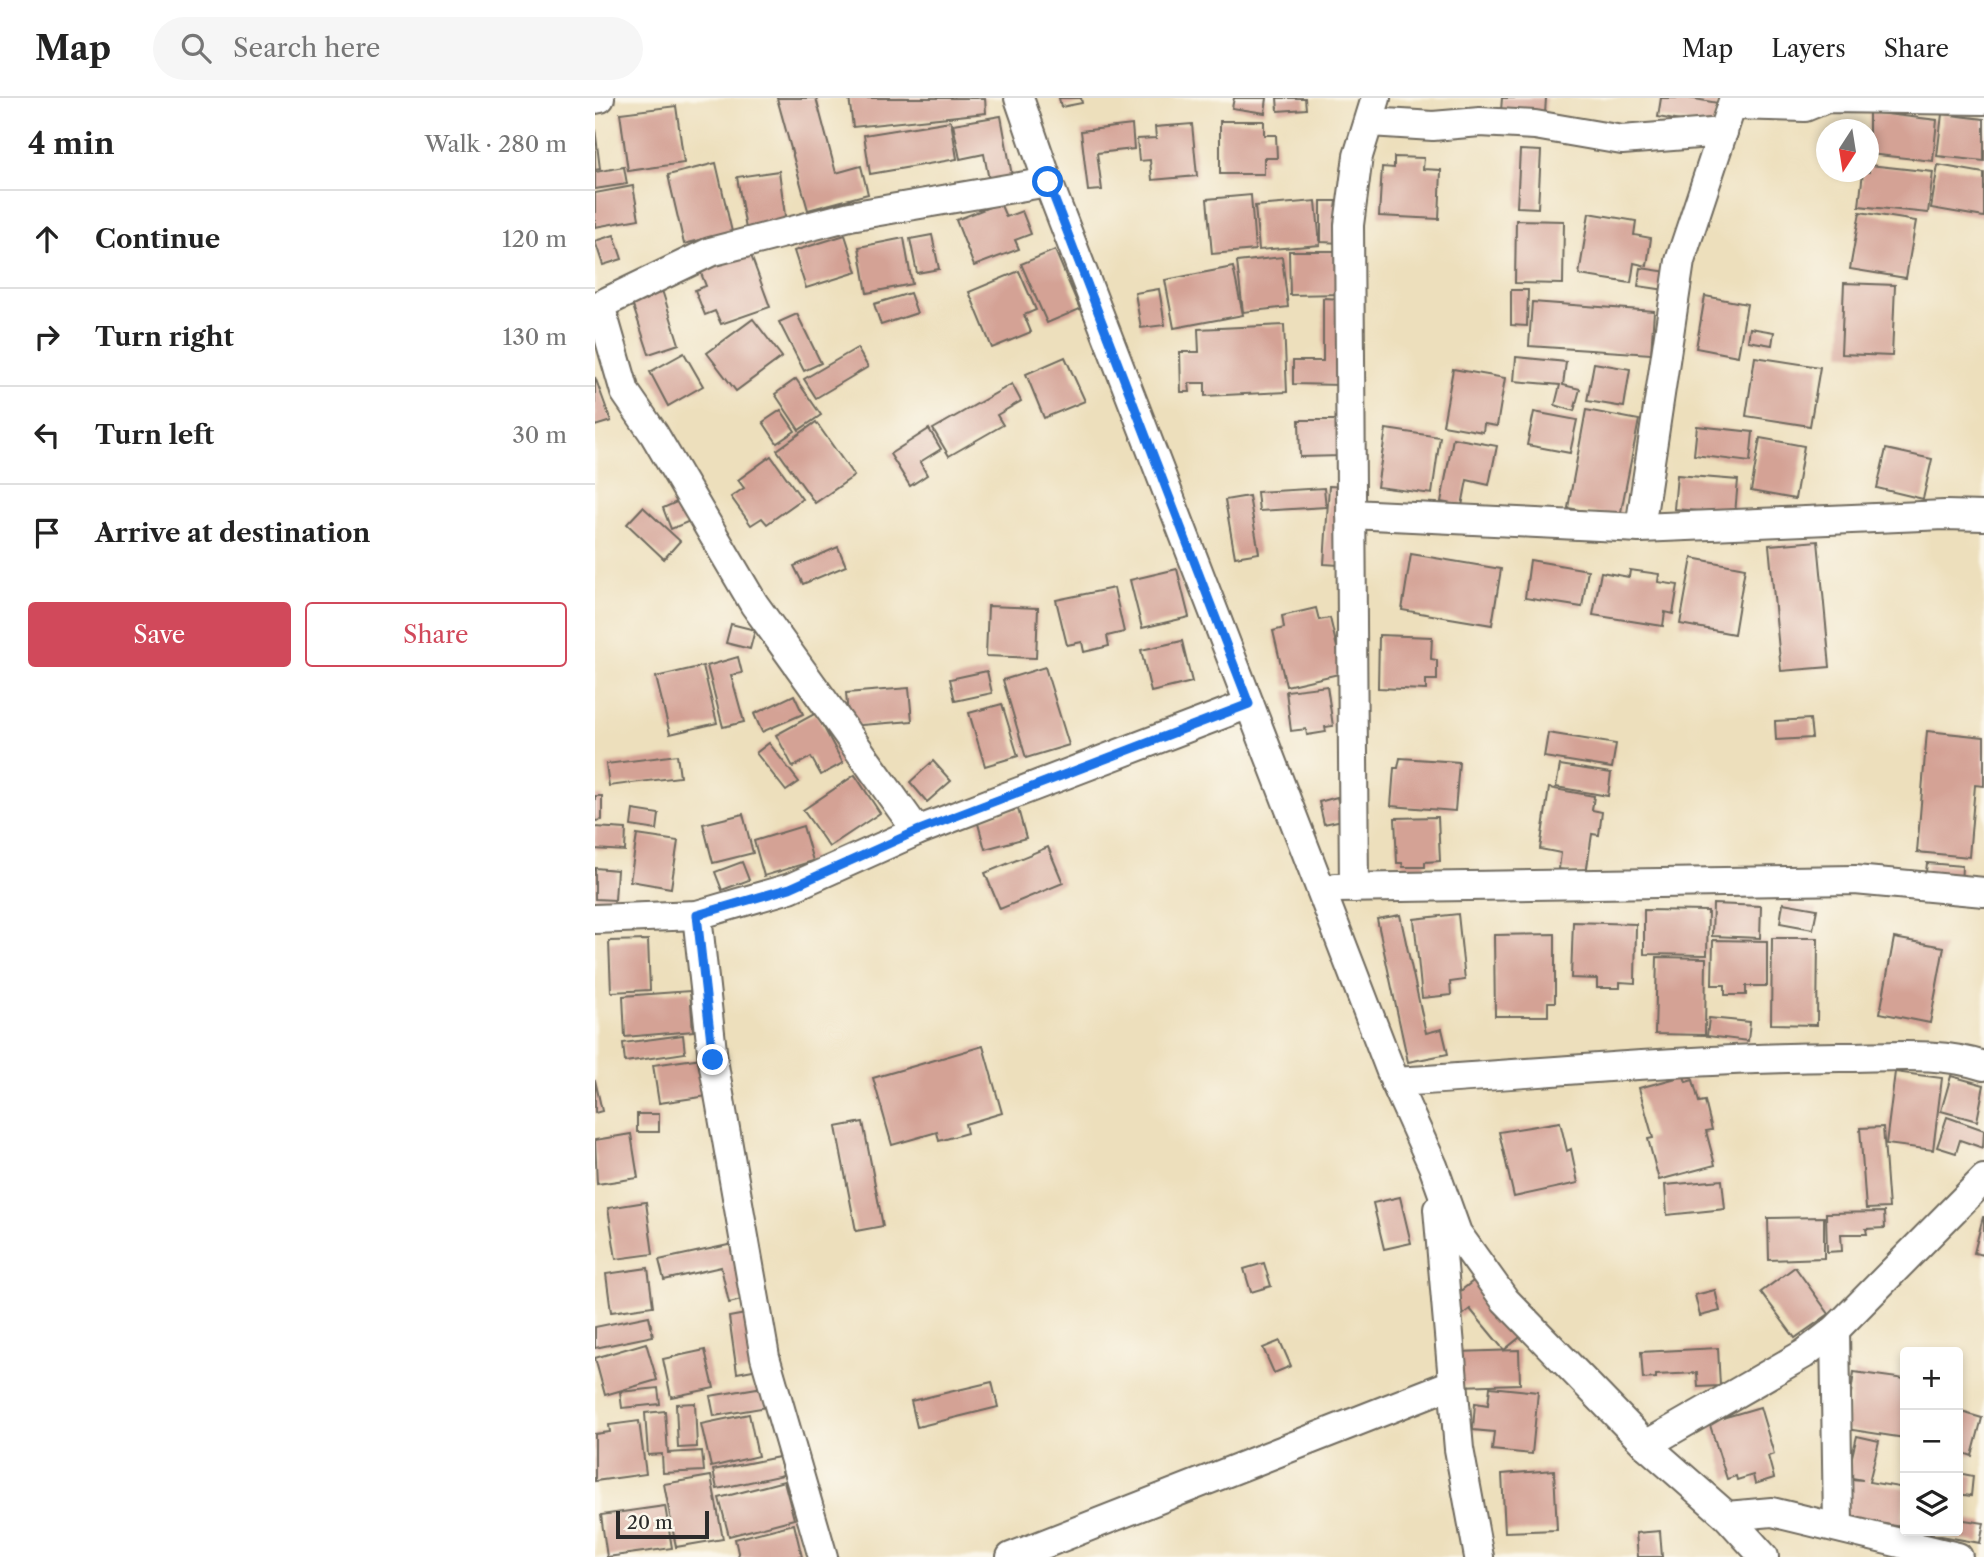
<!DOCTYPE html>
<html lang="en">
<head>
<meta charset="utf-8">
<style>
	:root { --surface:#fff; --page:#f6f6f6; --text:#222; --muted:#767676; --line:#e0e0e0; --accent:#d1495b }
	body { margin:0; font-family:"Libre Caslon Text",serif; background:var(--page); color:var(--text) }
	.controls { position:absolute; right:21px; bottom:21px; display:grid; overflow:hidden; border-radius:7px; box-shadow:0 4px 10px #0003 }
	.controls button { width:63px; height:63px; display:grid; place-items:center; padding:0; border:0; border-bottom:2px solid var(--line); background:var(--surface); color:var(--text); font:35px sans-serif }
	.compass { position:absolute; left:1221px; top:21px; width:63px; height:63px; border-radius:50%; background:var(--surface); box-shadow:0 4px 10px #0003; rotate:192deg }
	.scale { position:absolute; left:21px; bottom:18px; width:93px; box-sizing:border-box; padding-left:7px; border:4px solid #2b2b2b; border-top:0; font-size:19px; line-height:24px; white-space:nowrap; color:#2b2b2b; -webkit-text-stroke:5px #fbf7ec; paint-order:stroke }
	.stop { position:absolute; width:21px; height:21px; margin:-16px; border:5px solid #1a73e8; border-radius:50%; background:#fff }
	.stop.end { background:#1a73e8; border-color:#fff; box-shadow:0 2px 7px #0008 }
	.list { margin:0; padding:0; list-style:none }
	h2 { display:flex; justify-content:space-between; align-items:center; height:91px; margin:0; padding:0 28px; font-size:30px }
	h2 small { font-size:23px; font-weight:400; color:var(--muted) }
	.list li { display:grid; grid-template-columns:46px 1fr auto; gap:21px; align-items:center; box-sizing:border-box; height:98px; padding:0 28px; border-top:2px solid var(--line) }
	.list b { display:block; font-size:26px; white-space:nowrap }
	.list em { font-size:23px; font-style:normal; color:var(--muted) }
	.actions { display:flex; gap:14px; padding:21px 28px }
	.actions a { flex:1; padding:16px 0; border:2px solid var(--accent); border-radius:7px; text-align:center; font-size:24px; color:var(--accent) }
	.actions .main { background:var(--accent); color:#fff }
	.icon { flex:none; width:38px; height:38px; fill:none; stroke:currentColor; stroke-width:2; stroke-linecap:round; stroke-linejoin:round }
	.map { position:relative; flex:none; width:1389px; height:1459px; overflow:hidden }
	header { display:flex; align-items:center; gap:42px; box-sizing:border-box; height:98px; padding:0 35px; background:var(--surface); border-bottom:2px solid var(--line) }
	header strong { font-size:33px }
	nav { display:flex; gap:38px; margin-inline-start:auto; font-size:24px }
	.search { width:490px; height:63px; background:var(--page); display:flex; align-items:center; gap:18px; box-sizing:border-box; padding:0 24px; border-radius:38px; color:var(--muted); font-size:26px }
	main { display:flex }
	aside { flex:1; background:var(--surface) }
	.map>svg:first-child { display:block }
	.building { fill:#d4a295 }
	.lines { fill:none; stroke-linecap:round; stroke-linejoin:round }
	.street-casing { stroke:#6f6a5e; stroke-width:32 }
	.street { stroke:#fff; stroke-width:28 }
	.route { stroke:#1a73e8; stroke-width:9 }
</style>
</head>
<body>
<header>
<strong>Map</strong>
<div class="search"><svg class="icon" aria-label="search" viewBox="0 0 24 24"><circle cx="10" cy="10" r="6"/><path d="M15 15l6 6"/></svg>Search here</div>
<nav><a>Map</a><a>Layers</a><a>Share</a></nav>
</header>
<main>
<aside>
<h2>4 min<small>Walk · 280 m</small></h2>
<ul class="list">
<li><svg class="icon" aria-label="ahead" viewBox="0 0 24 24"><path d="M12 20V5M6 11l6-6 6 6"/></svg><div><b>Continue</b></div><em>120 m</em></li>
<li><svg class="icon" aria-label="right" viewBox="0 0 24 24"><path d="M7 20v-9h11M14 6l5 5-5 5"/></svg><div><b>Turn right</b></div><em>130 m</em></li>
<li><svg class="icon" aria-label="left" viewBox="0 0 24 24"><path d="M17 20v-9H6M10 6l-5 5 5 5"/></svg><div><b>Turn left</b></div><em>30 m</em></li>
<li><svg class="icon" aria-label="arrive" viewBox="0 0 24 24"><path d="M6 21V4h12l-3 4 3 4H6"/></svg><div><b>Arrive at destination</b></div></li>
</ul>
<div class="actions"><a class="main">Save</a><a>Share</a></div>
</aside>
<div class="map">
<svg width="1389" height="1459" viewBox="0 0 1389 1459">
	<rect width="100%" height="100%" fill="#fbf7ec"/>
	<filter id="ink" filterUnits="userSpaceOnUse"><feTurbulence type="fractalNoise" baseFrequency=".0143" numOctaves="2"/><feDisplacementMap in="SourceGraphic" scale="14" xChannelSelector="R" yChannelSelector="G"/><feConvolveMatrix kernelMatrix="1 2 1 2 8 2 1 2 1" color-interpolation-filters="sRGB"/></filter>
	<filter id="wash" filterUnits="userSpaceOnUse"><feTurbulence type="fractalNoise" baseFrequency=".00686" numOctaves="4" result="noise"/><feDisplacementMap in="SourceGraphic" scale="28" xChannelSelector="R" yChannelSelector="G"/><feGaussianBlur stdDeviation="1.57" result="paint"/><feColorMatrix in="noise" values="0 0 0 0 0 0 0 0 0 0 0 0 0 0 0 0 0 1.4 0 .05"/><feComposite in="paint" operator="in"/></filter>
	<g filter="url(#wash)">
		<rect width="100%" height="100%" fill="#eddfbc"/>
		<g id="blocks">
			<g class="building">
				<polygon points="182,0 221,0 241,75 266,68 273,96 213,112"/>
				<polygon points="254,0 390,0 391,15 258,29"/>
				<polygon points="464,0 486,0 487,5 466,9"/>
				<polygon points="639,0 672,0 670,15 637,10"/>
				<polygon points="682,0 710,0 711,11 683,13"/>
				<polygon points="907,0 951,0 950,16 906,13"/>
				<polygon points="1066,0 1094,0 1123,5 1118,29 1063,19"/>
				<polygon points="81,8 89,65 33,73 25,15"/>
				<polygon points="1274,14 1342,22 1338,63 1274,56"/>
				<polygon points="1347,16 1389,21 1389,63 1342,58"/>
				<polygon points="406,18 418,83 395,87 389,56 365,61 358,26"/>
				<polygon points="356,23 362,61 275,76 269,37"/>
				<polygon points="625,23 669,23 669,37 681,37 682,60 669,60 669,76 625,76"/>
				<polygon points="597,26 602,78 557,82 555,62 544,63 542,41 561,40 560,29"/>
				<polygon points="537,27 539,51 502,55 507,92 493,93 486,33"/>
				<polygon points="0,30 5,71 0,72"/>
				<polygon points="925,52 946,53 943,110 922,109"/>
				<polygon points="799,59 829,60 828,71 846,72 844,121 784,118 787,69 799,70"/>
				<polygon points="121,65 137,134 89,146 73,77"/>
				<polygon points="1274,67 1338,74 1333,115 1264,108 1268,74 1274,74"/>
				<polygon points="1343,67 1389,75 1389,119 1336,110"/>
				<polygon points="29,69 32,86 0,91 0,74"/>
				<polygon points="184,73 191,125 151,131 142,79"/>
				<polygon points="38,88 44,121 0,129 0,95"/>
				<polygon points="656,97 660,152 617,156 612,101"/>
				<polygon points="721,103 725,147 664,152 660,108"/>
				<polygon points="726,103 747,103 747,145 726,144"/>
				<polygon points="405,105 411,119 427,113 436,136 420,142 424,151 379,168 361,122"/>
				<polygon points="1265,114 1321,123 1311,180 1255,171"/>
				<polygon points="994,115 1041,123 1039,137 1056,140 1052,168 1039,165 1036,185 984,177"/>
				<polygon points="921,122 969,123 968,186 920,185"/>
				<polygon points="19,137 27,161 8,167 0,143"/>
				<polygon points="250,137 262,174 211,190 199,153"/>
				<polygon points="337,137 344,171 322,175 315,141"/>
				<polygon points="309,140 317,186 272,195 264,149"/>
				<polygon points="154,152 175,209 126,226 120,213 110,217 100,192 111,188 104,170"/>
				<polygon points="460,152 485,211 452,225 426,166"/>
				<polygon points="694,153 746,153 746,196 695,197"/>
				<polygon points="687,159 693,209 648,214 642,164"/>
				<polygon points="638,169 648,217 579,230 570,182"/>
				<polygon points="1046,170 1073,174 1071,192 1043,188"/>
				<polygon points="424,173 441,212 429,217 436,234 397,250 374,194"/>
				<polygon points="1249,185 1300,187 1297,258 1246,256"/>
				<polygon points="66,189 84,246 54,256 35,199"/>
				<polygon points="564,191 570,227 546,230 540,195"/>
				<polygon points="916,192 933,192 932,228 916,227"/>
				<polygon points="315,195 322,215 286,227 279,206"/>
				<polygon points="1110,198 1152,206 1143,258 1101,250"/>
				<polygon points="728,200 748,201 747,287 698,286 698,263 728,263"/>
				<polygon points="937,204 1059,213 1056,256 934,248"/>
				<polygon points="202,216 226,265 209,273 184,224"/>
				<polygon points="158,221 187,259 141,293 112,255"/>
				<polygon points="689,227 692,294 610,298 610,285 594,285 595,294 586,294 585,254 604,254 603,231"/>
				<polygon points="1155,230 1179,234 1177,247 1153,243"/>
				<polygon points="262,250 273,269 221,300 209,281"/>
				<polygon points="89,255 108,288 73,308 55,274"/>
				<polygon points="470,259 490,303 449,320 431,276"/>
				<polygon points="921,259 971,264 968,287 985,291 979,313 960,307 965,287 919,283"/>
				<polygon points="1160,259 1225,269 1215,328 1151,318"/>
				<polygon points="999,265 1035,271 1029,309 992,303"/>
				<polygon points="858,271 910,280 902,328 889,326 888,334 848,327"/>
				<polygon points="0,279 16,323 0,328"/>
				<polygon points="201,281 226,317 204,332 180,296"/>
				<polygon points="417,286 426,303 402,317 408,327 354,358 338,331"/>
				<polygon points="186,312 200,333 182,345 168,324"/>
				<polygon points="991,312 1044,322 1025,419 973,410"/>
				<polygon points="939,314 982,322 975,355 932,347"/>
				<polygon points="704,322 745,322 746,358 705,359"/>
				<polygon points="221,324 259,378 220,405 182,352"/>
				<polygon points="1102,328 1158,334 1155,364 1099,357"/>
				<polygon points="334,331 346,351 325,364 332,377 315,388 295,356"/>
				<polygon points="791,331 845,339 837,396 782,389"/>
				<polygon points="858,340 902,348 894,387 872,382 867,408 846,404"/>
				<polygon points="1165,340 1209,348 1200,401 1156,393"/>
				<polygon points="1291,351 1337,361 1328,401 1282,390"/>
				<polygon points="176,358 207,401 172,426 167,420 156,427 136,399 149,390 143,382"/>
				<polygon points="1082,377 1143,382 1140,416 1079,411"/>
				<polygon points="734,388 749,389 744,467 729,466"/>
				<polygon points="729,390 731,409 664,413 662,394"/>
				<polygon points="654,398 664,455 640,459 630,402"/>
				<polygon points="86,402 95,423 76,431 68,410"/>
				<polygon points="48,409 85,443 69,461 32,426"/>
				<polygon points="1223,443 1235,569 1186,573 1174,447"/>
				<polygon points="243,449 251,468 208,486 199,468"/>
				<polygon points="816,456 906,471 897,527 807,512"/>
				<polygon points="1097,460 1150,470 1139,536 1085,526"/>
				<polygon points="935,462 993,472 987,509 930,500"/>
				<polygon points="582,471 594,519 547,530 535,482"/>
				<polygon points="1035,472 1064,476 1063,484 1083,487 1078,516 1070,514 1068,528 998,517 1006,474 1034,479"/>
				<polygon points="519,490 529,534 512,538 514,548 489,554 487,544 472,547 461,502"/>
				<polygon points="393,508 443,510 441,560 391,558"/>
				<polygon points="721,510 724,522 735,520 748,575 691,588 678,533 689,530 687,518"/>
				<polygon points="136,526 160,532 155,551 131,545"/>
				<polygon points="784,537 837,539 836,561 842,562 842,582 831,582 831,592 783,590"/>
				<polygon points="587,543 597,584 556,594 546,552"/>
				<polygon points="143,559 147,575 136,577 149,624 128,629 112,568"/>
				<polygon points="108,568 122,625 75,636 61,579"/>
				<polygon points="450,569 474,647 431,660 408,582"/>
				<polygon points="392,573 397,595 360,603 355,581"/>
				<polygon points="732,588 738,628 730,629 731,634 712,637 711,631 696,633 691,593"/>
				<polygon points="314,590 317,623 254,628 251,595"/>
				<polygon points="199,597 208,616 167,634 159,616"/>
				<polygon points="407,606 423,658 390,668 374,615"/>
				<polygon points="221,615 248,665 226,677 216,659 198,669 181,637"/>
				<polygon points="1215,621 1217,640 1181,642 1180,623"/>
				<polygon points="1332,633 1389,639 1389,688 1380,687 1374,759 1322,754"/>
				<polygon points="953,635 1021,646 1017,670 949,659"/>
				<polygon points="174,645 204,684 191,693 161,655"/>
				<polygon points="82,657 85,679 14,688 11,666"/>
				<polygon points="805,660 864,664 860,713 796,708 799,670 803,670"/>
				<polygon points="338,663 356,683 332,704 315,684"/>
				<polygon points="965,667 1016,675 1013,698 961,689"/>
				<polygon points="260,677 285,715 234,749 208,712"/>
				<polygon points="954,690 999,698 997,712 1007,714 1004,737 997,736 991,776 964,771 966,755 945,751"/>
				<polygon points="0,698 7,698 7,722 0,723"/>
				<polygon points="742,699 747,722 729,726 724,704"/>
				<polygon points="423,711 431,740 390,751 382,722"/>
				<polygon points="38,712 64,716 62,732 36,728"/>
				<polygon points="148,716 158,755 118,765 108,726"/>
				<polygon points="843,719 845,763 830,764 830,769 808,769 807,765 802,765 800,720"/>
				<polygon points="208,728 218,763 169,778 159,743"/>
				<polygon points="0,729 31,731 30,753 0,751"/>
				<polygon points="42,737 83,743 76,790 35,783"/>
				<polygon points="453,749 468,785 405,811 390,775"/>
				<polygon points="147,764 154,782 127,792 120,774"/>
				<polygon points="1332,765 1367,768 1366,787 1330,783"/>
				<polygon points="0,770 22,772 20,802 0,801"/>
				<polygon points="1188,805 1222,811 1218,831 1185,825"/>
				<polygon points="1118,806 1166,808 1165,840 1117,838"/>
				<polygon points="1049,812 1113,813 1112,857 1049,856"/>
				<polygon points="863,816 870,882 855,884 856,897 827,900 819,821"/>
				<polygon points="805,817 831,935 847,931 853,956 813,964 782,821"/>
				<polygon points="978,824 1041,826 1040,885 1025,884 1025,890 1002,890 1002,881 976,880"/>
				<polygon points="960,836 960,904 953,904 953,918 900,918 899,837"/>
				<polygon points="1177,840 1223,840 1222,927 1176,926"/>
				<polygon points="1299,840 1349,849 1335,925 1285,915"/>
				<polygon points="53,842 55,892 16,894 14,843"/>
				<polygon points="1118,842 1172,843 1172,888 1151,888 1151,897 1130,897 1130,887 1117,887"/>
				<polygon points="1062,859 1111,860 1110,937 1060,936"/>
				<polygon points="95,893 98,933 30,939 28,898"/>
				<polygon points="1114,920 1155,924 1153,943 1112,938"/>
				<polygon points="88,937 90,955 30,964 28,945"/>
				<polygon points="388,948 407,1015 370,1026 372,1035 344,1043 342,1034 297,1047 278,980"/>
				<polygon points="107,960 113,998 64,1005 58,967"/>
				<polygon points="1300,974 1347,980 1338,1052 1291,1046"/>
				<polygon points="1089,978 1091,984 1098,982 1104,1004 1110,1003 1117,1032 1111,1033 1120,1067 1064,1082 1053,1041 1058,1040 1044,990"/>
				<polygon points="1356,978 1389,987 1382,1023 1346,1013"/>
				<polygon points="0,982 7,1013 0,1015"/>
				<rect x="42" y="1016" width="22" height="18"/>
				<polygon points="1352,1019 1389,1032 1388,1050 1365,1042 1361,1055 1342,1049"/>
				<polygon points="268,1024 288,1128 261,1133 241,1029"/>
				<polygon points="965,1024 972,1053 976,1051 983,1085 919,1099 904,1034"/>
				<polygon points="1288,1029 1294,1110 1271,1111 1265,1030"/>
				<polygon points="36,1036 43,1080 2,1086 0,1042"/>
				<polygon points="1127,1082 1130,1111 1072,1117 1070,1087"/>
				<polygon points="805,1099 816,1145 789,1151 778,1105"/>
				<polygon points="51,1104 58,1156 21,1161 13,1110"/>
				<polygon points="1289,1114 1290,1130 1271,1131 1272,1136 1246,1136 1247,1153 1232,1154 1231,1115"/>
				<polygon points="1229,1119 1229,1160 1174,1162 1173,1120"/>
				<polygon points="1388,1119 1389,1119 1389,1157 1379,1155"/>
				<polygon points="138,1146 151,1201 134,1205 126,1169 69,1182 64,1162"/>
				<polygon points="669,1165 676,1188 656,1194 649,1171"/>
				<polygon points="1200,1169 1234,1216 1200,1240 1166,1194"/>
				<polygon points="53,1170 58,1208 16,1214 11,1176"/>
				<polygon points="882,1180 929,1236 909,1252 875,1211 865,1219 853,1203"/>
				<polygon points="1120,1192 1125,1213 1105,1218 1100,1197"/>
				<polygon points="156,1215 163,1271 142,1275 134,1219"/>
				<polygon points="54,1218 58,1238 0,1250 0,1229"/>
				<polygon points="685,1243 696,1268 679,1275 668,1250"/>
				<polygon points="51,1245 62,1282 10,1297 0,1260"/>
				<polygon points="1123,1250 1125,1288 1103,1289 1102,1275 1061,1277 1061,1280 1048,1281 1046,1254"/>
				<polygon points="110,1252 119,1290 76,1299 68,1261"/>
				<polygon points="924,1252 925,1286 864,1288 863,1254"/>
				<polygon points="1259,1274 1310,1281 1310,1340 1251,1331"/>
				<polygon points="397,1284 403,1309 322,1329 316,1303"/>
				<polygon points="168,1289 172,1309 119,1318 115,1298"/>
				<polygon points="895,1289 943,1294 937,1356 897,1352 899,1334 878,1332 880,1305 893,1307"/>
				<polygon points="63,1290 65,1306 27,1310 25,1294"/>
				<polygon points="100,1305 102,1349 83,1350 81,1306"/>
				<polygon points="1165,1309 1179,1356 1173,1358 1179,1380 1160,1386 1158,1377 1142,1382 1141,1378 1132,1381 1114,1324"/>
				<polygon points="70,1313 73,1355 107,1353 109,1373 68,1375 67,1356 53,1357 50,1315"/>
				<polygon points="1363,1313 1387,1320 1377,1358 1363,1353"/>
				<polygon points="154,1316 163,1358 116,1369 106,1326"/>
				<polygon points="44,1323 51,1376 0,1383 0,1336 15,1334 14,1327"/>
				<polygon points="1262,1338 1284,1343 1274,1384 1310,1390 1307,1429 1248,1419 1255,1381 1268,1382 1252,1379"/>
				<polygon points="184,1359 188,1377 122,1391 118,1372"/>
				<polygon points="959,1372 962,1432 910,1434 907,1376"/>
				<polygon points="1363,1375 1378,1378 1376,1398 1363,1396"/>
				<polygon points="116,1378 128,1441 81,1449 69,1386"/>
				<polygon points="189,1383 199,1421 134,1438 124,1400"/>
				<polygon points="70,1408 77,1450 12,1459 6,1417"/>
				<polygon points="1363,1421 1389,1425 1385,1445 1335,1436 1335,1433 1363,1433"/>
				<polygon points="199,1426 207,1459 144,1459 140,1441"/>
				<polygon points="1065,1433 1067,1459 1043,1459 1041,1435"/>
			</g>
		</g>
	</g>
	<g filter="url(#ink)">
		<use href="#blocks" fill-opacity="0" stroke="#6f6a5e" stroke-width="2"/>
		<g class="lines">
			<g class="street-casing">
				<g id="street">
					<polyline points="424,0 453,84 800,984 838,1068 862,1135 910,1202 1051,1347 1132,1418 1169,1459"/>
					<polyline points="0,1 5,0"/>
					<polyline points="1138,7 1210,9 1232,0 1389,2"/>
					<polyline points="775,24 838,28 885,24 940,27 1027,42 1128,34"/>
					<polyline points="5,207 115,154 255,118 453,84"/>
					<polyline points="0,208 5,207 30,294 59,336 159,506 322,733"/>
					<polyline points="756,416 1045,430 1350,417 1389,418"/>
					<polyline points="1045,430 1085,163 1139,0"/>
					<polyline points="741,790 1260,782 1389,794"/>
					<polyline points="759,790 754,127 763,58 781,0"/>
					<polyline points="102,817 118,962 170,1259 228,1459"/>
					<polyline points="0,821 102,817 195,790 322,733 654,606"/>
					<path d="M 800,984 C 948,975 1098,960 1246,959 C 1292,959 1345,953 1389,968"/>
					<polyline points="843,1111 864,1351 884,1459"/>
					<polyline points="1240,1232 1243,1428"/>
					<polyline points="1051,1347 1209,1256 1240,1232 1389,1081"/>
					<polyline points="1132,1418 1177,1414 1363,1459"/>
					<polyline points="416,1459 857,1286"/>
				</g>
			</g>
			<use href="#street" class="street"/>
		</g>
	</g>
	<g class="lines" filter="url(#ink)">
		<polyline class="route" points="118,962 102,817 195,790 322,733 654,606 453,84"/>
	</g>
</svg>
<div class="controls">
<button>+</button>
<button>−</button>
<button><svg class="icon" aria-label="layers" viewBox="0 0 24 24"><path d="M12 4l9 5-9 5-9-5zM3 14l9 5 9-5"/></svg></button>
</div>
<svg class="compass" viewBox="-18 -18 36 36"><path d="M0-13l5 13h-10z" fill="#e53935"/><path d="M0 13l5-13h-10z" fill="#767676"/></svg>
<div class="scale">20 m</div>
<div class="stop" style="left:453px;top:84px"></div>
<div class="stop end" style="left:118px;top:962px"></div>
</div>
</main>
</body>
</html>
